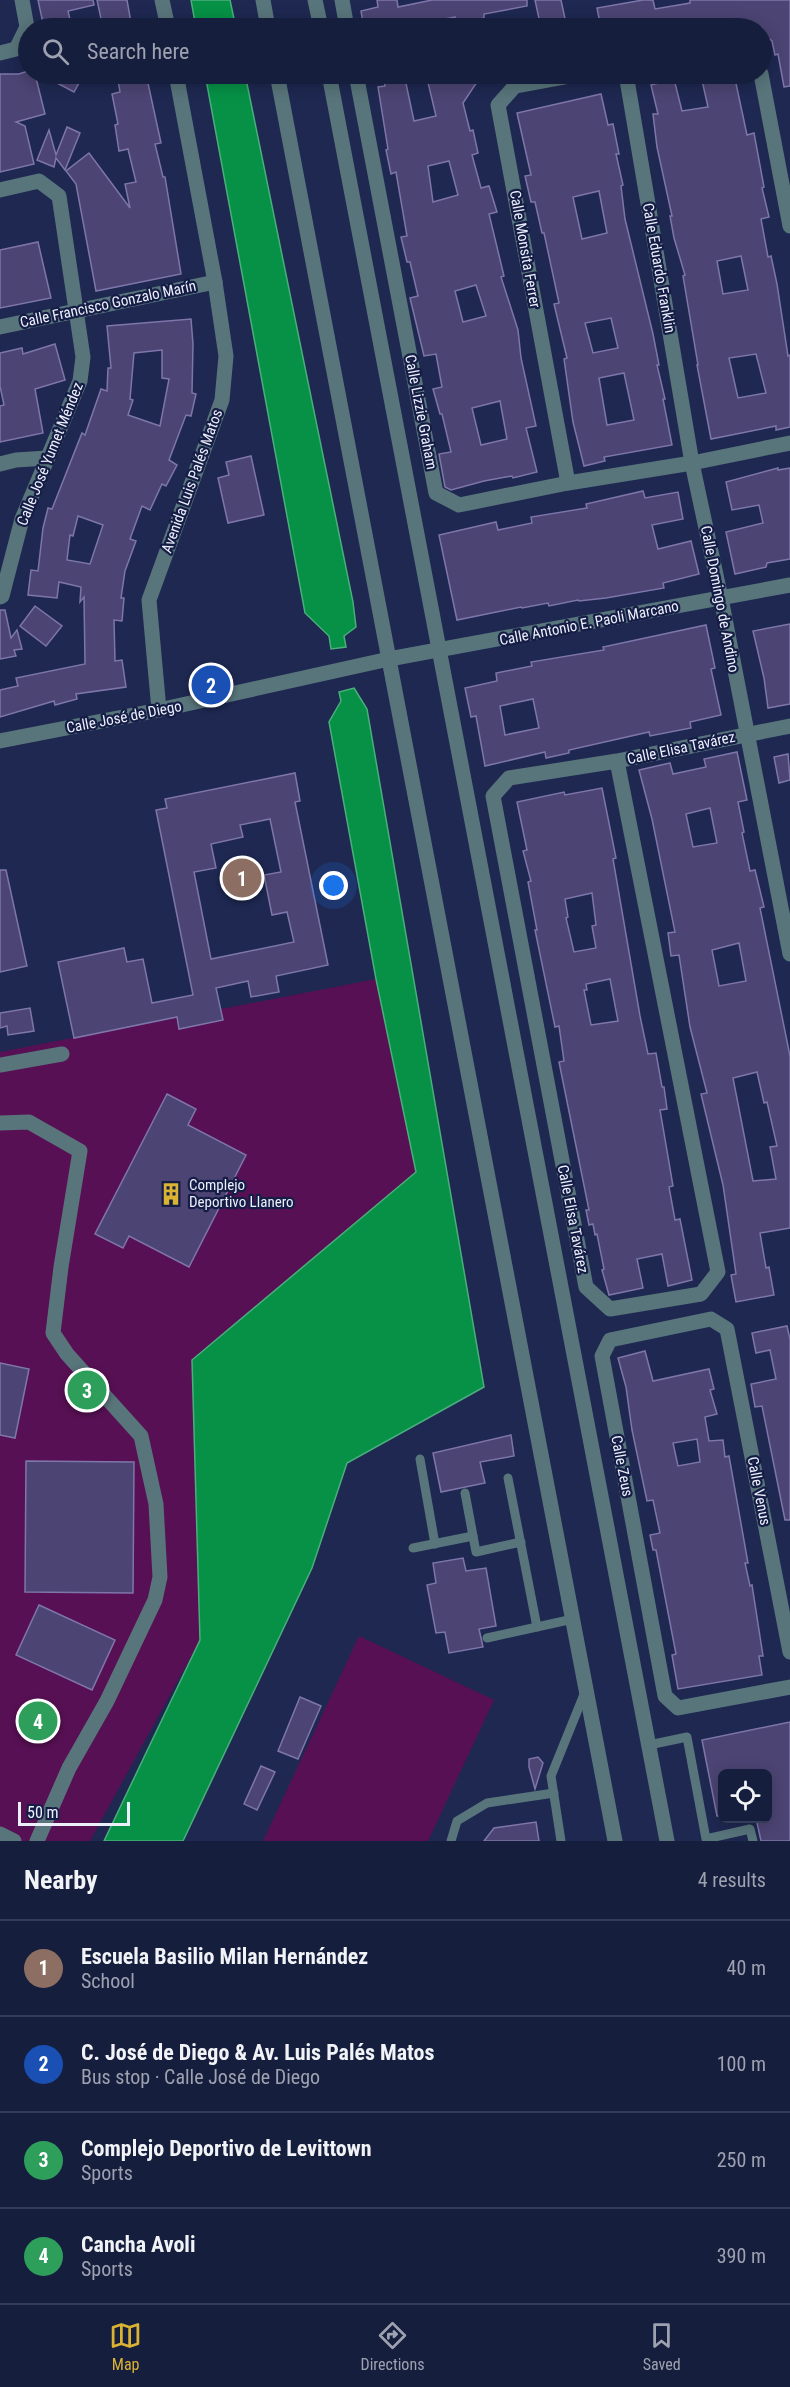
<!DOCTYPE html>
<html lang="en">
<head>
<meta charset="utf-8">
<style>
	:root { --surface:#161e3d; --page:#1f2744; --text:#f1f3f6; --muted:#9ea2b0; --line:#353c57; --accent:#dab333 }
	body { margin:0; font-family:"Roboto Condensed",sans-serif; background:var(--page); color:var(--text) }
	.controls { position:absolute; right:18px; bottom:18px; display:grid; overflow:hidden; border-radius:9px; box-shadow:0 3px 15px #0003 }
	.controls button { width:54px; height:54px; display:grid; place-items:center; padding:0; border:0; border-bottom:2px solid var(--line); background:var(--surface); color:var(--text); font:30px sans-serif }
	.scale { position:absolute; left:18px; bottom:15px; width:112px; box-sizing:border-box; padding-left:6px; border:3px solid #ecf0fb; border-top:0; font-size:16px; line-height:21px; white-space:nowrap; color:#ecf0fb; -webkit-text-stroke:4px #151d46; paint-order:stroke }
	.you { position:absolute; left:334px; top:886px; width:21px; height:21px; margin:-15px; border:4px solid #fff; border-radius:50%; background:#1a73e8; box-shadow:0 0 0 9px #1a73e833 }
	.badge { display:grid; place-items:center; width:39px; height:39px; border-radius:50%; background:var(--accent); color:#fff; font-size:20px; font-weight:700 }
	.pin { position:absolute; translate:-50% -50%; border:3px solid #fff; box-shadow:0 2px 6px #0006 }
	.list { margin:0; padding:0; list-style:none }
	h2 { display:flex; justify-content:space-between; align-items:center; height:78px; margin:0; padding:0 24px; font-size:26px }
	h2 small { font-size:20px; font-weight:400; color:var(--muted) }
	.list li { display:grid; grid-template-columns:39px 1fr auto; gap:18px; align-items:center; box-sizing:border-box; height:96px; padding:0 24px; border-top:2px solid var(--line) }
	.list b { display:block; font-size:22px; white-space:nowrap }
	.list p { margin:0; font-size:20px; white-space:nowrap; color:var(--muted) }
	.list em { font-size:20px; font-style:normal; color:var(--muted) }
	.icon { flex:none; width:33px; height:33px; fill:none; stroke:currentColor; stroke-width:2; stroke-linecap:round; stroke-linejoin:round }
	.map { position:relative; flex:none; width:790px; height:1841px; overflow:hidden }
	.search { position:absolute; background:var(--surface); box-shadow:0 3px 15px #0003; left:18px; right:18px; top:18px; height:66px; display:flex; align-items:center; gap:15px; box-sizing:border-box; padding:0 21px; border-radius:33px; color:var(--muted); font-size:22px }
	.sheet { height:462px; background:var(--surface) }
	nav { display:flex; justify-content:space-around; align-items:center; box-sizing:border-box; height:84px; border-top:2px solid var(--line); background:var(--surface); font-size:16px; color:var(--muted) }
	nav a { display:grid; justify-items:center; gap:3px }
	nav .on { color:var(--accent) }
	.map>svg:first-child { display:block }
	.green { fill:#581054 }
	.water { fill:#069146; stroke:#4bae7c; stroke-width:1.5 }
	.building { fill:#4c4473; stroke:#7e76a9; stroke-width:1.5; fill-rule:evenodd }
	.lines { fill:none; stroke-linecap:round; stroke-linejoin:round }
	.service { stroke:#58757b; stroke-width:9 }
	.minor { stroke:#58757b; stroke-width:15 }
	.tertiary { stroke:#58757b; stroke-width:15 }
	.labels { text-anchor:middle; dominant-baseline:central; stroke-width:4.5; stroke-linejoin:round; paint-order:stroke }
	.street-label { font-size:15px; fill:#ecf0fb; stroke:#151d46 }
	.poi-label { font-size:15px; fill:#ecf0fb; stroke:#151d46; text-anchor:start }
</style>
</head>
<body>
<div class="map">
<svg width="790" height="1841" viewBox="0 0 790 1841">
	<rect width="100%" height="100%" fill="#1e2851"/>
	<g class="green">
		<polygon points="376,979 416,1172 192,1360 200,1640 90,1841 0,1841 0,1052"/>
		<polygon points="359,1636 494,1700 428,1841 263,1841"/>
	</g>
	<g class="water">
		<polygon points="191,0 230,0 236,28 196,28"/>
		<polygon points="205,74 245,74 353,602 356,627 344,636 346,647 331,649 329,636 305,613"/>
		<polygon points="354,688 367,709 484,1387 347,1463 312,1568 183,1841 104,1841 200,1640 192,1360 416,1172 376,979 329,722 341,701 339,692"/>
	</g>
	<g class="building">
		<polygon points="38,0 93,0 94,5 68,11 72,28 44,28"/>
		<polygon points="97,0 127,0 132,28 103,28"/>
		<polygon points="377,0 397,0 398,7 432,0 527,0 527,6 484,14 484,18 470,21 471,28 457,28 455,17 403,28 364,28 361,11 378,7"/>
		<polygon points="535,0 561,0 567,28 541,28"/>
		<polygon points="643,0 653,0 655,9 690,3 690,0 790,0 790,86 784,87 778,54 775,55 772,41 762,33 762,28 754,28 744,22 721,26 722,28 601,28 597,8"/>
		<polygon points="28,71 28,74 35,74 45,114 16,122 25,126 34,164 0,172 0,74 19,74"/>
		<polygon points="40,74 84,74 74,92"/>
		<polygon points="117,74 146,74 161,143 155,144 163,177 165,177 181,274 96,291 76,184 66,171 89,153 130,208 125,184 136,182 128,149 119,151 115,125 118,124 112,94 120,92"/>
		<path d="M 383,74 L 404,74 L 414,121 L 436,116 L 426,74 L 463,74 L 477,82 L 463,103 L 470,131 L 473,130 L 478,153 L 472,155 L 481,188 L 489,186 L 497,212 L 489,214 L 504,276 L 501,277 L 518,330 L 521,358 L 536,426 L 526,428 L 537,472 L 513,478 L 512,476 L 484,481 L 451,490 L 445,487 L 439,454 L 451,452 L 442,414 L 440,414 L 433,389 L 442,387 L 436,354 L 424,356 L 410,298 L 418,296 L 410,262 L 407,262 L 401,237 L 407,236 L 396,172 L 391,174 L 386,150 L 388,149 L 378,87 L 385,86 ZM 449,161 L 458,195 L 433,202 L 428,166 ZM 476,285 L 486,316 L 463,322 L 455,291 ZM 500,401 L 507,439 L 481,445 L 472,408 Z"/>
		<path d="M 716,74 L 734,74 L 747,135 L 754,133 L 764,187 L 762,188 L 769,217 L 761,219 L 768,257 L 771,256 L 777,284 L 788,356 L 790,355 L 790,427 L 776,430 L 776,426 L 711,439 L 697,365 L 698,365 L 683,276 L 685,275 L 674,238 L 670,216 L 672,216 L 657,147 L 653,114 L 658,114 L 651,85 L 674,79 L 682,111 L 708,107 L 701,76 ZM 741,256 L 748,290 L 723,294 L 717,261 ZM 756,354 L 766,393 L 738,398 L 729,358 Z"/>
		<path d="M 601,94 L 608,125 L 613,124 L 619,154 L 616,154 L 623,185 L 621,186 L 625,219 L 653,334 L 659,365 L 657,365 L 665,399 L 663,399 L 672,445 L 604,457 L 605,461 L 584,466 L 573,422 L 564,359 L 567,358 L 554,304 L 559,303 L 544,233 L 542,233 L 535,202 L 531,202 L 525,176 L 531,175 L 517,113 ZM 599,191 L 607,233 L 582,239 L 573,197 ZM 611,318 L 618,348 L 593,353 L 585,323 ZM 624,373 L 634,420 L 607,425 L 599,378 Z"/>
		<polygon points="67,127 80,133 65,170 56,158 54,167 37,160 49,130 56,155"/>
		<polygon points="38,242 51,298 0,308 0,250"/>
		<path d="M 191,319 L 193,344 L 192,393 L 196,394 L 191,416 L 186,415 L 169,460 L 177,465 L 166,486 L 162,484 L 150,510 L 142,506 L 130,539 L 136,541 L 125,571 L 121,598 L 124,598 L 122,621 L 114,620 L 115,661 L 122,660 L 126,687 L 76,694 L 77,699 L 55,705 L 54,701 L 0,717 L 0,690 L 18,686 L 16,678 L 85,664 L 84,597 L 80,602 L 81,587 L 59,582 L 57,598 L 28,595 L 31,570 L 38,571 L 43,528 L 48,508 L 52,509 L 82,433 L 85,435 L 101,389 L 107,391 L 108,368 L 111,368 L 107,326 ZM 162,350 L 162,378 L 169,379 L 160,426 L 128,415 L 133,400 L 130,399 L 134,353 ZM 78,516 L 103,525 L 90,564 L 67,560 L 70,535 L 73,536 Z"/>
		<polygon points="55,344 65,380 35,389 43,433 0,442 0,406 4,405 0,386 0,353 22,348 23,354"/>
		<polygon points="251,456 264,515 228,523 218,478 229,475 226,462"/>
		<polygon points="778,468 778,470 790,468 790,559 767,563 766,567 735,574 726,532 763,523 759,505 732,510 726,482"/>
		<polygon points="643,491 645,498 678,492 683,519 652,525 658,549 691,541 699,574 663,583 664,588 606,598 579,601 578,600 549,606 548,603 522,608 521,607 457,620 439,535 496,522 498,530 532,523 531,517 587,508 586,504"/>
		<polygon points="35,606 62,626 46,646 20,626"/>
		<polygon points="0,610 5,610 11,638 17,630 22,649 14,650 16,656 0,659"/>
		<polygon points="790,624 790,704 768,708 764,678 753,631"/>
		<path d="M 706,625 L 715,668 L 711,669 L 721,715 L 690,722 L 691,728 L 650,736 L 649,732 L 569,750 L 569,753 L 546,758 L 545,752 L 485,766 L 476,716 L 471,717 L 465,688 L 497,681 L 496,673 L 532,666 L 531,662 L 604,650 L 603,647 ZM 533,699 L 539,728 L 505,735 L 500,706 Z"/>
		<path d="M 737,752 L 747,800 L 738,802 L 744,832 L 742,833 L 750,871 L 755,870 L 764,907 L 760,908 L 790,1056 L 790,1228 L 760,1233 L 766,1268 L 769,1267 L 774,1295 L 736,1302 L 731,1275 L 736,1274 L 723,1185 L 701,1094 L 707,1093 L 690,1027 L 679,955 L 671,956 L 668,933 L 675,932 L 652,819 L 639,770 L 670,763 L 673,774 L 706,767 L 704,759 ZM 710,808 L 717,843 L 693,847 L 686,814 ZM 739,943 L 746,981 L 719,986 L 712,950 ZM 757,1072 L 764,1103 L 767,1102 L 777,1146 L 770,1147 L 776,1179 L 753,1181 L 733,1078 Z"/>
		<polygon points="788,754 790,780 779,783 774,757"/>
		<path d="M 295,773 L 300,801 L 295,802 L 328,965 L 276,976 L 279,992 L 251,997 L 248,981 L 216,988 L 223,1020 L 179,1029 L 177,1017 L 74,1038 L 58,962 L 124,948 L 127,962 L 143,959 L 152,1003 L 193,995 L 156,810 L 167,808 L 165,799 ZM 270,819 L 281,872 L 264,875 L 272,915 L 287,912 L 294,942 L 211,959 L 194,872 L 216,868 L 211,844 L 243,837 L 240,825 Z"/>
		<path d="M 602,788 L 616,858 L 613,859 L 640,1016 L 648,1054 L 656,1053 L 662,1087 L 664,1087 L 667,1109 L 660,1110 L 673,1186 L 669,1187 L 675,1220 L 680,1219 L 692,1280 L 668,1286 L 662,1254 L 637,1259 L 643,1288 L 609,1295 L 602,1270 L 604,1269 L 597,1234 L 595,1235 L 593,1224 L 589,1225 L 586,1210 L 589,1210 L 559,1062 L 564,1061 L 559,1026 L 555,1027 L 535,930 L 537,930 L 528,882 L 531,881 L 523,851 L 527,850 L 517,802 L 564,792 L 565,795 ZM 592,893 L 596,925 L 592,926 L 596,948 L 574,952 L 566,918 L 568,917 L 565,899 ZM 610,979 L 618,1021 L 591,1025 L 584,990 L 587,990 L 586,984 Z"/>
		<polygon points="0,870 6,870 27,966 0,972"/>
		<polygon points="30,1008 34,1031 8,1035 7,1026 0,1028 0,1013"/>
		<polygon points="167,1094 196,1109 188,1125 246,1155 189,1267 129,1236 123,1248 95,1234"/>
		<polygon points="787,1326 790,1339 790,1520 785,1520 762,1406 755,1407 751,1384 776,1379 770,1350 756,1353 752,1333"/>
		<path d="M 645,1351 L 653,1381 L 709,1369 L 714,1389 L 710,1390 L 717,1414 L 705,1417 L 709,1441 L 723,1440 L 725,1457 L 729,1456 L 748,1563 L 745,1563 L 750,1586 L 752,1585 L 763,1656 L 759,1656 L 762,1675 L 678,1689 L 672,1655 L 676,1654 L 656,1550 L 653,1550 L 650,1535 L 660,1533 L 653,1500 L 647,1501 L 632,1430 L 626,1387 L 618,1358 ZM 697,1439 L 700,1462 L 678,1466 L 673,1443 Z"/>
		<polygon points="0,1363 29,1369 15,1438 0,1435"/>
		<polygon points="511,1435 514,1456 480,1462 485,1483 441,1492 433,1453"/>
		<polygon points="26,1461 134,1462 133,1593 25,1592"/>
		<polygon points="463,1558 466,1571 486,1568 496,1626 479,1629 483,1647 449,1653 445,1632 436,1633 427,1585 436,1583 433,1563"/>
		<polygon points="39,1605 115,1640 92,1690 16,1655"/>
		<polygon points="300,1697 321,1706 298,1759 278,1751"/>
		<polygon points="790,1722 790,1841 761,1841 756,1818 768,1818 768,1773 723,1773 723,1816 717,1816 702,1740"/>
		<polygon points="538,1757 543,1763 535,1789 529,1767 529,1759"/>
		<polygon points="261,1766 275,1772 257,1810 244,1804"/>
		<polygon points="536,1822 539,1841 484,1841 494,1828"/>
	</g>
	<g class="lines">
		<g class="service">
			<polyline points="420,1459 435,1544"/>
			<polyline points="508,1478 537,1627"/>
			<polyline points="465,1493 476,1552 521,1542"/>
			<polyline points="413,1548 473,1536"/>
			<polyline points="487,1638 573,1619"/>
			<polyline points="649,1745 687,1737 706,1839 750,1829 753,1841"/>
			<polyline points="451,1841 457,1821 487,1803 554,1793"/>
			<polyline points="561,1841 551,1776 585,1692"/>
		</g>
		<g class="minor">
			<polyline points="162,0 168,28"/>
			<polyline points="342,0 347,28"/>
			<polyline points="0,53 16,49 27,27 22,0"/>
			<polyline points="356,74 436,493 459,505 568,483 692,463 790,443"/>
			<polyline points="626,74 692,463 721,598 790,954"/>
			<polyline points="761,74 790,226"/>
			<polyline points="0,190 39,181 59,196 83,357 80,381 22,519 2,596 0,597"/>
			<polyline points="0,327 215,282"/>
			<polyline points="0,464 16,460 47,458"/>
			<polyline points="568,483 498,105 515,86 580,74"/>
			<polyline points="159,710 149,600 222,400 226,356 215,282 176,74"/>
			<polyline points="617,761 718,1272 701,1294 610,1309 586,1287 493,796 509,778 617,761 790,726"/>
			<polyline points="0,1065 62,1054"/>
			<polyline points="0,1123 29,1122 80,1151 61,1267 53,1333 67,1354 141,1436 156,1504 160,1577 155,1600 107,1701 69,1768 37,1841"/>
			<polyline points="790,1652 727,1329 711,1319 610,1340 602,1356 665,1696 678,1708 790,1687"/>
			<polyline points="0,1834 14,1841"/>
		</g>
		<g class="tertiary">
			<polyline points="263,0 268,28"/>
			<polyline points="315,0 321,28"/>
			<polyline points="277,74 615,1841"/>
			<polyline points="329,74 667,1841"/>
			<polyline points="0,741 159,710 389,659 790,585"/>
		</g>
	</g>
	<defs>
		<g id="building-bare" transform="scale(1.8)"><path d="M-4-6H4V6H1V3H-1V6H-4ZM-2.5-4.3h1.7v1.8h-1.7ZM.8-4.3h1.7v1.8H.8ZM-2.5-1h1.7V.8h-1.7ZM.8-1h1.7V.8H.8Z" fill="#dab333" stroke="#151d46" stroke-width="2.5" paint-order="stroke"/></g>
	</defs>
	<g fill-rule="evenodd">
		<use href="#building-bare" x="171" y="1194"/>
	</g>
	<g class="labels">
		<g class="street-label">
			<text transform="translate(525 249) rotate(80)">Calle Monsita Ferrer</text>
			<text transform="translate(659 268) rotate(80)">Calle Eduardo Franklin</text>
			<text transform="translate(108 304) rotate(-12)">Calle Francisco Gonzalo Marín</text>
			<text transform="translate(421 412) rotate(79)">Calle Lizzie Graham</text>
			<text transform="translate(50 454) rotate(-68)">Calle José Yumet Méndez</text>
			<text transform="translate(192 481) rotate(-70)">Avenida Luis Palés Matos</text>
			<text transform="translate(720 599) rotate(79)">Calle Domingo de Andino</text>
			<text transform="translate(589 623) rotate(-11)">Calle Antonio E. Paoli Marcano</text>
			<text transform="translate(124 717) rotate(-11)">Calle José de Diego</text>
			<text transform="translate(681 748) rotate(-12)">Calle Elisa Tavárez</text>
			<text transform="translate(573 1219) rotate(79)">Calle Elisa Tavárez</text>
			<text transform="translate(622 1466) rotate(79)">Calle Zeus</text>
			<text transform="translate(759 1491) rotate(79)">Calle Venus</text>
		</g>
		<g class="poi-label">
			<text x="189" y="1185">Complejo<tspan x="189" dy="17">Deportivo Llanero</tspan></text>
		</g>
	</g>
</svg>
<div class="controls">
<button><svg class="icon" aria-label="locate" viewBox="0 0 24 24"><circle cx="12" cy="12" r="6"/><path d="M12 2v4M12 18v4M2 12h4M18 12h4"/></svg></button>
</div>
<div class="scale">50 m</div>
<div class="you"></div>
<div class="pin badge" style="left:242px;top:878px;background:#8d6e63">1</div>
<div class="pin badge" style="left:211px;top:685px;background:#1a4fb4">2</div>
<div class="pin badge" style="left:87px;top:1390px;background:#2e9e5b">3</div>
<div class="pin badge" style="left:38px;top:1721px;background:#2e9e5b">4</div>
<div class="search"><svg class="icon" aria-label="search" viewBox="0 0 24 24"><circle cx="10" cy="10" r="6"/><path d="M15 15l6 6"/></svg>Search here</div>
</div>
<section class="sheet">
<h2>Nearby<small>4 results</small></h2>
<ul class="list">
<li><span class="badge" style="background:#8d6e63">1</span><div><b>Escuela Basilio Milan Hernández</b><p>School</p></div><em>40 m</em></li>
<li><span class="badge" style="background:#1a4fb4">2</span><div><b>C. José de Diego &amp; Av. Luis Palés Matos</b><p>Bus stop · Calle José de Diego</p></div><em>100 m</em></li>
<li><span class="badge" style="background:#2e9e5b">3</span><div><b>Complejo Deportivo de Levittown</b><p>Sports</p></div><em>250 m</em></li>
<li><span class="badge" style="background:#2e9e5b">4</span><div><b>Cancha Avoli</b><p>Sports</p></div><em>390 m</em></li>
</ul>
</section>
<nav>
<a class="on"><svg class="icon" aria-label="map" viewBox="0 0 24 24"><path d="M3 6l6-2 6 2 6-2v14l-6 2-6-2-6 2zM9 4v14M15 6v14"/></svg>Map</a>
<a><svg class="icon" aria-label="directions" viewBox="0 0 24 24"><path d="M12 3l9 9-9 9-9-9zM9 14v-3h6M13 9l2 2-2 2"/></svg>Directions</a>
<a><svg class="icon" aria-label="saved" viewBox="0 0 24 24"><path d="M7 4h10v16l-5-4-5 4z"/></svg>Saved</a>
</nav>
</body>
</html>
